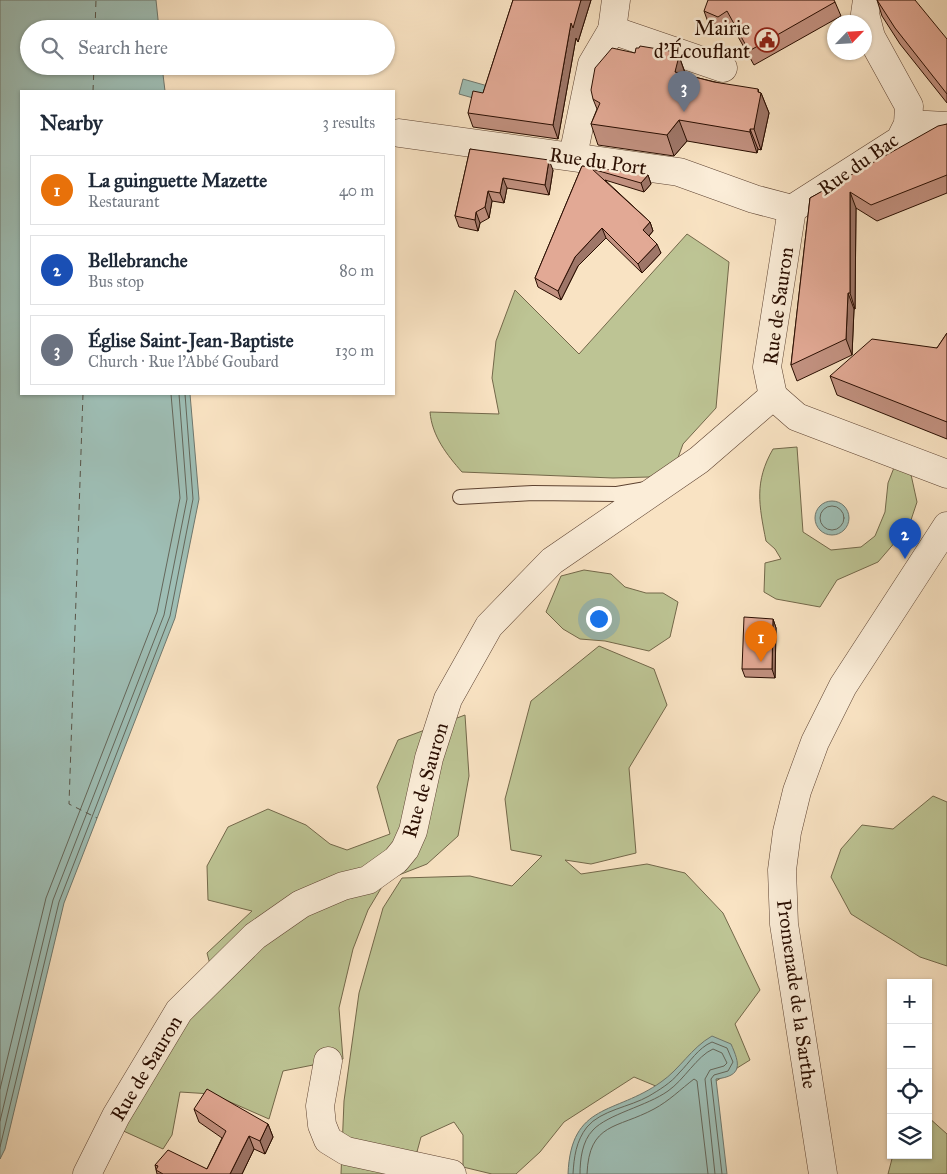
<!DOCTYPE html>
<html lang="en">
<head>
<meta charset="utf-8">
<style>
	:root { --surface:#fff; --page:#f2f2f3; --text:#1f2937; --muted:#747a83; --line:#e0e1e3; --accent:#8f2418 }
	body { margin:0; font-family:"IM FELL Great Primer",serif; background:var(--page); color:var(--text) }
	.controls { position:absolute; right:15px; bottom:15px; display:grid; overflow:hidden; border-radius:0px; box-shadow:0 1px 4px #0004 }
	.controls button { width:45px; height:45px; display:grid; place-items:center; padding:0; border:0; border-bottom:1px solid var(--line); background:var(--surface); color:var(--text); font:25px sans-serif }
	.compass { position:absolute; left:827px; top:15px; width:45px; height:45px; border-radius:50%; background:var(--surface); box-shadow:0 1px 4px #0004; rotate:65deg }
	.you { position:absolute; left:598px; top:618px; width:18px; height:18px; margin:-12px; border:4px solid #fff; border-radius:50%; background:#1a73e8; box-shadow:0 0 0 8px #1a73e833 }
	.badge { display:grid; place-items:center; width:32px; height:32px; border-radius:50%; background:var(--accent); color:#fff; font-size:16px; font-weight:700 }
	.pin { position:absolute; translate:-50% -41px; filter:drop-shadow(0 1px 2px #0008) }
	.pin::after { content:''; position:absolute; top:26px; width:18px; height:15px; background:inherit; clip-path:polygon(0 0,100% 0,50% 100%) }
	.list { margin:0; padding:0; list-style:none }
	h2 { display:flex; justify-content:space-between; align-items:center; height:65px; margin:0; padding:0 20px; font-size:21px }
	h2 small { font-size:16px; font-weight:400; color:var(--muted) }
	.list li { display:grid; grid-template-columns:32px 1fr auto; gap:15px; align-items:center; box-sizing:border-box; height:70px; margin:0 10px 10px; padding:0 10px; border:1px solid var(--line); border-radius:0px }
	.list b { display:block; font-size:19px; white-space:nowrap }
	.list p { margin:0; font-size:16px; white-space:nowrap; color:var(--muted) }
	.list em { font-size:16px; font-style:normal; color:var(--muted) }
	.icon { flex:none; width:28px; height:28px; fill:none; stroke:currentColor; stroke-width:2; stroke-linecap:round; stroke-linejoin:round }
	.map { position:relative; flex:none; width:947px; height:1174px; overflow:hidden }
	.search { position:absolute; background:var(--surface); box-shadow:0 1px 4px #0004; left:20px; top:20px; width:375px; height:55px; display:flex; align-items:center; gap:12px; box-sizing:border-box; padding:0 18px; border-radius:28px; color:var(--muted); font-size:19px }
	.panel { position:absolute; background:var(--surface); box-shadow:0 1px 4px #0004; left:20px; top:90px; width:375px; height:305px; border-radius:0px }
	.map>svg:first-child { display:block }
	.green { fill:#bdc494; stroke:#73684a }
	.water { fill:#9ebeb5; stroke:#6f776d }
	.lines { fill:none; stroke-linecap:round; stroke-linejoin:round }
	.shore { stroke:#64665a; stroke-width:1 }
	.ferry { stroke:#585448; stroke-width:1; stroke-dasharray:6 5; stroke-linecap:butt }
	.service-casing { stroke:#5d4231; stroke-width:16 }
	.minor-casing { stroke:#5d4231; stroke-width:29 }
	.service { stroke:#fbedd8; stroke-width:14 }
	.minor { stroke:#fbedd8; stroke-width:28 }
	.wall { fill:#c29180; stroke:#290d00 }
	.shaded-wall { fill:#9e7668; stroke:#290d00 }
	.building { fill:#e2a995; stroke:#290d00 }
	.labels { text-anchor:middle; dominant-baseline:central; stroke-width:5; stroke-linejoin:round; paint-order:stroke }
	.poi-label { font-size:20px; fill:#290d00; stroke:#fbedd8; text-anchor:end }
	.street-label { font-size:20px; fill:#290d00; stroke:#fbedd8 }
</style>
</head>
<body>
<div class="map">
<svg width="947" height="1174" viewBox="0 0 947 1174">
	<rect width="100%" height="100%" fill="#f9e3c3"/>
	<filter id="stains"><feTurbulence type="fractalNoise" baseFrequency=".004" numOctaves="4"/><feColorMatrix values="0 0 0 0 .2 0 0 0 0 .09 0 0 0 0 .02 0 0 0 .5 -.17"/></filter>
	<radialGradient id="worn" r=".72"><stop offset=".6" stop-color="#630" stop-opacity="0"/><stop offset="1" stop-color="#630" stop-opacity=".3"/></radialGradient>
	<g class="green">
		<path d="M 687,234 L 729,262 L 716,408 L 683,444 L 675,466 L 649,477 L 613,478 L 462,472 C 447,455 432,436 430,412 L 499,414 L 492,378 L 496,341 L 515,290 L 579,354 Z"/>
		<path d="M 797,447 L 803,532 L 831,550 L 861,547 L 875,536 L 885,512 L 888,483 L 895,465 L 910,470 L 917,502 L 909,526 L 878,562 L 837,580 L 820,607 L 776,599 L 764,592 L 765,563 L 781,559 L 775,549 L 766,541 C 759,505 754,482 773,449 Z"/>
		<polygon points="584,570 611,574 625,587 646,593 663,593 678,602 670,637 649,651 605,641 580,639 563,629 546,612 561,576"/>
		<polygon points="599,646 654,669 667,705 629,768 636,853 591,864 565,860 581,874 647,864 685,873 723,913 760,990 735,1024 750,1060 687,1099 634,1077 564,1122 540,1152 516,1174 492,1174 463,1167 463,1135 454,1122 421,1137 411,1174 341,1174 344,1101 359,993 383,908 402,878 470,876 512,886 542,856 511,850 505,799 531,701"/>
		<polygon points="465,715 469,776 458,836 427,864 386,880 368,910 353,949 339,1008 343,1059 283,1071 269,1119 212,1094 180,1092 172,1135 163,1149 119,1129 177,1034 216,987 207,953 252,911 208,900 207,866 228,827 268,809 306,825 330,844 347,850 390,834 377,787 398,740"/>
		<polygon points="933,796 947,802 947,966 920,957 851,914 831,877 841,849 862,825 893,829"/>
		<polygon points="928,1117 947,1134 947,1174 888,1174 893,1155 928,1155"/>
	</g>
	<g class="water">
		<polygon points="0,0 156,0 159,29 29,29 29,66 162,66 165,91 21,91 21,394 190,394 199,499 175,618 64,903 5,1149 0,1159"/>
		<polygon points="463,79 495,88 491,103 459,94"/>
		<circle cx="832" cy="518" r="17"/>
		<path d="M 712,1036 L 731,1044 C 740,1064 743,1076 716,1079 L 727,1174 L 568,1174 C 571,1102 615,1115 661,1082 C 680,1069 691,1048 712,1036 Z"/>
	</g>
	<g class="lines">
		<g class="shore">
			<circle cx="832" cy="518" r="12"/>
			<polyline points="0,1089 46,898 157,612 180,498 171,394"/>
			<polyline points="0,1121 53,900 164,615 187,499 179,394"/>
			<polyline points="0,1147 59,902 170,616 193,499 185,394"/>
			<path d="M 573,1174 C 574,1157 576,1141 587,1127 C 601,1110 630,1107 649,1096 C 659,1090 671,1083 679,1073 C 690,1062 698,1048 712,1042 L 727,1048 L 733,1062 L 728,1071 L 714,1075 L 711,1079 L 722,1174"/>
			<path d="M 580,1174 C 580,1160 582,1141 593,1130 C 608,1114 647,1106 668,1091 C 684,1080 697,1056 713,1049 L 722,1053 L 727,1063 L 724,1066 L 710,1070 L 705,1079 L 715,1174"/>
			<path d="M 587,1174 C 589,1122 617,1129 654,1109 C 669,1101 681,1089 694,1079 L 697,1081 L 708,1174"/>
		</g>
		<g class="ferry">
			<polyline points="95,29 96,0"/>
			<polyline points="93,91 94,66"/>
			<polyline points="83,394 69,804 97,818"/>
		</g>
		<g class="service-casing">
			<polyline id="service" points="460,497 533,493 617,494 646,489"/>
		</g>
		<g class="minor-casing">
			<g id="minor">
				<polyline points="612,30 616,0"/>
				<polyline points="908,124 947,126"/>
				<polyline points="399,133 679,172 754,199 792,209"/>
				<polyline points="573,156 592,64 612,30 723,68"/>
				<polyline points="792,209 900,140 908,124 909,106 871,37 865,14 867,0"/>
				<polyline points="773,396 797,417 947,474"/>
				<polyline points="773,396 767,367 792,209"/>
				<polyline points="328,1061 320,1106 322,1125 328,1140 346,1151 452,1174"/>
				<polyline points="87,1174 116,1116 179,1011 255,936 301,904 343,886 368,880 396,860 405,849 413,831 429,758 448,699 489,626 552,561 699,460 773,396"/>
				<polyline points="823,1174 784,924 782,870 787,832 797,791 815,742 843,686 947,526"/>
			</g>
		</g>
		<use href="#service" class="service"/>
		<use href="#minor" class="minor"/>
	</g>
	<g class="wall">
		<polygon points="513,0 591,0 578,42 576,38 558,139 473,127 468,113 483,93"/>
		<polygon points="877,0 947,39 947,103 900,44 882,16"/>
		<polygon points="835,2 841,16 754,65 732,26 723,31 709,25 704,11"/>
		<polygon points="635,53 679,56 686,75 761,93 769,113 761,150 758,149 757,153 687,141 674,156 598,145 591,124 597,109 593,99"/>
		<polygon points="947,124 947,193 877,221 856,208 855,309 854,309 852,355 797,381 791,365 810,198"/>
		<polygon points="470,149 553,170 549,195 507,188 504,203 492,201 489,218 480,223 478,231 459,227 455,216"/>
		<polygon points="582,166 648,175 651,184 644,192 605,180 650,222 653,231 649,236 661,253 642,273 606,238 578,266 561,300 538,287 535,278"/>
		<polygon points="947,333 947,439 837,395 830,376 937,348"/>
		<polygon points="773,619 776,628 775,678 745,677 742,669"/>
		<polygon points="194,1109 268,1124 273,1137 265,1154 254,1149 242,1174 157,1174 155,1165 207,1169 222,1138 199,1122"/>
	</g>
	<g class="shaded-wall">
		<polygon points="581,0 591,0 578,42 576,38 558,139 553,125 571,23"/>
		<polygon points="676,52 678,58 679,56 686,76 675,72"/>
		<polygon points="758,89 760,96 761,93 769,113 761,150 754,129"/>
		<polygon points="679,120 687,141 674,156 667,135"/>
		<polygon points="750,129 758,149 757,153 750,132"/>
		<polygon points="549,160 553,170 549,195 545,185"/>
		<polygon points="648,175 651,184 644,192 641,183"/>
		<polygon points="503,178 507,188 504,203 500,193"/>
		<polygon points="488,191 492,201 489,218 485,207"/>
		<polygon points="850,192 856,208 855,309 850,293"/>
		<polygon points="476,212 480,223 478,231 475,220"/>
		<polygon points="650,222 653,231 646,239 643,230"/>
		<polygon points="602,228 606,238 578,266 561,300 558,291 575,257"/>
		<polygon points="657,244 661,253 642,273 638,264"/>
		<polygon points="848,293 854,309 852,355 846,339"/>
		<polygon points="773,619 776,628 775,678 772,669"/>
		<polygon points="268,1124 273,1137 265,1154 260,1141"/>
		<polygon points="249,1136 254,1149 242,1174 230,1174"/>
	</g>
	<g class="building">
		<polygon points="513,0 581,0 573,28 571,23 553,125 468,113 473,91 483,93"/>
		<polygon points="708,0 834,0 835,2 749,51 727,11 718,17 704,11"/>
		<polygon points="877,0 915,0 947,39 947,94 895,28"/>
		<polygon points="640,46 676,52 676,55 679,56 675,72 714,82 758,89 758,92 761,93 754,129 750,129 750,132 679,120 667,135 591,124 600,103 593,99 591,90 595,68 612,48 635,53 636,48 639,48"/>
		<polygon points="947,124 947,175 871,205 850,192 850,293 848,293 846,339 791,365 810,198 938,126"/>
		<polygon points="470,149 549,160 545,185 503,178 500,193 488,191 485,207 476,212 475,220 455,216"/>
		<polygon points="582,166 648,175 641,183 592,169 650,222 643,230 657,244 638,264 602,228 575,257 558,291 535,278"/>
		<polygon points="947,333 947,422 830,376 872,339 937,348"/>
		<polygon points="744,617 773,619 772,669 742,669"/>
		<polygon points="207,1089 268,1124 260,1141 249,1136 230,1174 163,1174 156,1170 158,1166 155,1165 168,1150 207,1169 226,1131 194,1109"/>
	</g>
	<defs>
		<g id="civic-ring" transform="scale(1.25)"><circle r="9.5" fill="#fbedd8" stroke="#8f2418" stroke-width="1.5"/><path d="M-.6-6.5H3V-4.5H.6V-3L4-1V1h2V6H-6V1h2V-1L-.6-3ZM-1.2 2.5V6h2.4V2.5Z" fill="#8f2418"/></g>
	</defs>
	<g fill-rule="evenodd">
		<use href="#civic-ring" x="767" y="40"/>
	</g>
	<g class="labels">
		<g class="poi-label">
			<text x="750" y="28">Mairie<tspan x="750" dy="23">d'Écouflant</tspan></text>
		</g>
		<g class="street-label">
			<text transform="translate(598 161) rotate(8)">Rue du Port</text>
			<text transform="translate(858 164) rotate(-35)">Rue du Bac</text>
			<text transform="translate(778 306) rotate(-82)">Rue de Sauron</text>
			<text transform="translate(425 780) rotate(-74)">Rue de Sauron</text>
			<text transform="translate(797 994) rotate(82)">Promenade de la Sarthe</text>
			<text transform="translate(146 1068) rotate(-59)">Rue de Sauron</text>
		</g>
	</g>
	<rect width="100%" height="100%" filter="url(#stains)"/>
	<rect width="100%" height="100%" fill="url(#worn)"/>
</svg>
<div class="controls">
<button>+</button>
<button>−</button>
<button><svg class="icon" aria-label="locate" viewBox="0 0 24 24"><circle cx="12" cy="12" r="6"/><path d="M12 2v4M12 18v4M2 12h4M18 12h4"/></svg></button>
<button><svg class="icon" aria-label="layers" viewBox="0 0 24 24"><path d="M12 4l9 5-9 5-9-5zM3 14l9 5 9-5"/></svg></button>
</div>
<svg class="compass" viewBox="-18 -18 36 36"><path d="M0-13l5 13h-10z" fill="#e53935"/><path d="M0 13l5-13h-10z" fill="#747a83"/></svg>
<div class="you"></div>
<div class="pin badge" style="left:761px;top:662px;background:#e8710a">1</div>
<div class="pin badge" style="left:905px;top:559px;background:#1a4fb4">2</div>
<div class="pin badge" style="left:684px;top:112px;background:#6b7280">3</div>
<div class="search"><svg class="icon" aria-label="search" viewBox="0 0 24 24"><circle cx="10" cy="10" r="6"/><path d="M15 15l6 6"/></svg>Search here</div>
<section class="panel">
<h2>Nearby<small>3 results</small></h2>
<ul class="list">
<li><span class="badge" style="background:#e8710a">1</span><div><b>La guinguette Mazette</b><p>Restaurant</p></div><em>40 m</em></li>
<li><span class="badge" style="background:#1a4fb4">2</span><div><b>Bellebranche</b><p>Bus stop</p></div><em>80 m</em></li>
<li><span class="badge" style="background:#6b7280">3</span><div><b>Église Saint-Jean-Baptiste</b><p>Church · Rue l'Abbé Goubard</p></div><em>130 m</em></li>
</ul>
</section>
</div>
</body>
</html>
